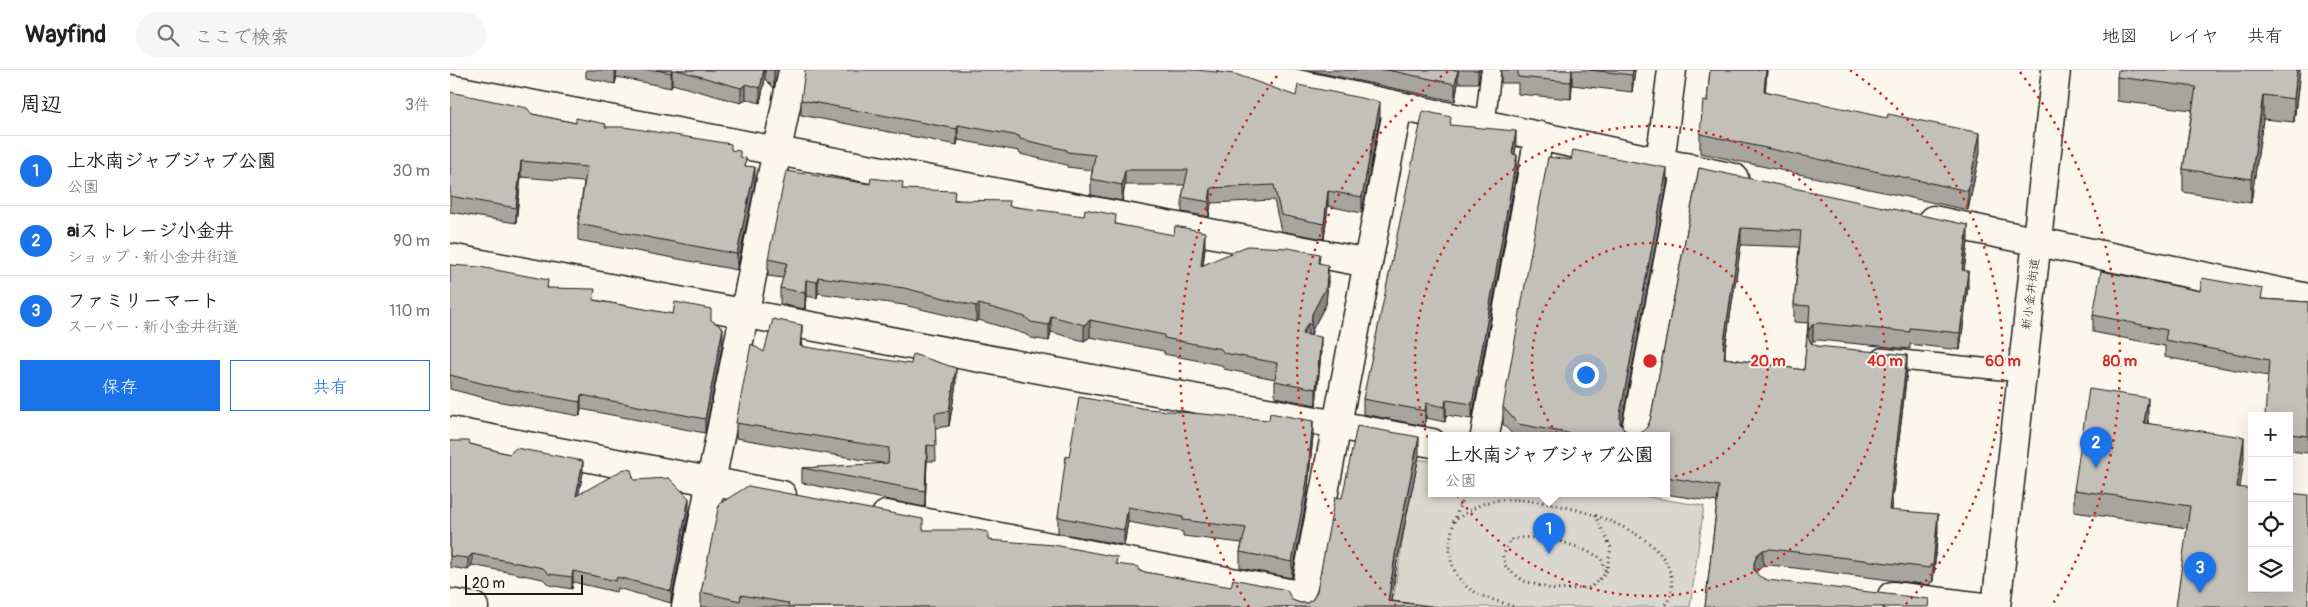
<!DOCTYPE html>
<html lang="ja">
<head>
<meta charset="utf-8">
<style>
	:root { --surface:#fff; --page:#f6f6f6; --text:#202124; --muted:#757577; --line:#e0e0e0; --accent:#1a73e8 }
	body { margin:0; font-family:Pangolin,"Klee One",sans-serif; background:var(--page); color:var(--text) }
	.controls { position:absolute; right:15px; bottom:15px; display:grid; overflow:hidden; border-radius:0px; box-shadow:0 5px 20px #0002 }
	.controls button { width:45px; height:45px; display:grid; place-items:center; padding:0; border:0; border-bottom:1px solid var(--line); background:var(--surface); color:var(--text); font:25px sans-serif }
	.scale { position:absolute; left:15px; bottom:12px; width:118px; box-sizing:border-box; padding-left:5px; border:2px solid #1c1c1c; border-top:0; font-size:14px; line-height:18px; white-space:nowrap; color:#1c1c1c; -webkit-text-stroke:4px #fbf7ec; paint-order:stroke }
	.you { position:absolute; left:1135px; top:304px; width:18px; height:18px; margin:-12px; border:4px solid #fff; border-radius:50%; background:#1a73e8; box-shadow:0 0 0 8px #1a73e833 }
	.badge { display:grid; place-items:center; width:32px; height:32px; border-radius:50%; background:var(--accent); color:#fff; font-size:16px; font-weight:700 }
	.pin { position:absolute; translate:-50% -41px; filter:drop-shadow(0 1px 2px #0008) }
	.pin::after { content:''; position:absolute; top:26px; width:18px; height:15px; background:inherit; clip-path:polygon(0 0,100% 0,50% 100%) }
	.popup { position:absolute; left:978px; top:362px; width:242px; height:65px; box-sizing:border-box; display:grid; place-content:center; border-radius:0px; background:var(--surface); filter:drop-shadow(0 1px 4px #0005); font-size:16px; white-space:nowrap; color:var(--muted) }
	.popup b { font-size:19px; color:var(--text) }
	.popup::after { content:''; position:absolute; left:50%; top:100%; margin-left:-10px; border:10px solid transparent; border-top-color:var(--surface) }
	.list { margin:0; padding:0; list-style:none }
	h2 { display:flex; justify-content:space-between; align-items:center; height:65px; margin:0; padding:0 20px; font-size:21px }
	h2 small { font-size:16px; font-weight:400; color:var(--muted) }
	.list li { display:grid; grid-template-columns:32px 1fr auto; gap:15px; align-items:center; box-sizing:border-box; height:70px; padding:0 20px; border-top:1px solid var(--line) }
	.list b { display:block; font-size:19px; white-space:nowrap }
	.list p { margin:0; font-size:16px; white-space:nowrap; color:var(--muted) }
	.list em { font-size:16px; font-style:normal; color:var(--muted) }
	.actions { display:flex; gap:10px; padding:15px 20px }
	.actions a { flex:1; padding:11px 0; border:1px solid var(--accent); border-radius:0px; text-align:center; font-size:18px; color:var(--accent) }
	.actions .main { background:var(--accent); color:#fff }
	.icon { flex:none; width:28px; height:28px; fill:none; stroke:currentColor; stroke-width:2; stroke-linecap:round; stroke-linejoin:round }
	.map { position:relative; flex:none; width:1858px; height:537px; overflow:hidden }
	header { display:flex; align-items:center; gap:30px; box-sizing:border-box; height:70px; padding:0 25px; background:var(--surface); border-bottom:1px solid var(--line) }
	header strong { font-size:24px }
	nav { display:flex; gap:28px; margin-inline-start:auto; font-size:18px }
	.search { width:350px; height:45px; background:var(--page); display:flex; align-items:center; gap:12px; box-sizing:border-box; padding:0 18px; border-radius:28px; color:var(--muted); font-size:19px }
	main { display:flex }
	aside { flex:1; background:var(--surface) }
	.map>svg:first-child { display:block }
	.green { fill:#dad7ce; stroke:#7b7a75 }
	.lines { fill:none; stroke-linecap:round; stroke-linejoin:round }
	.service-casing { stroke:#1c1c1c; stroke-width:22 }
	.minor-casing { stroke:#1c1c1c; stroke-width:31 }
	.secondary-casing { stroke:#1c1c1c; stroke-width:31 }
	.path { stroke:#1c1c1c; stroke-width:3; stroke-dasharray:1 4; stroke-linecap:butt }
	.service { stroke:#fbf7ec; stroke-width:19 }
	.minor { stroke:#fbf7ec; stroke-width:28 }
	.secondary { stroke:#fbf7ec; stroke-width:28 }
	.wall { fill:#a8a59e; stroke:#1c1c1c; fill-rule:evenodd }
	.shaded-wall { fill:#888681; stroke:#1c1c1c }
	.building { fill:#c3c0b8; stroke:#1c1c1c }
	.ring { fill:none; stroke:#d62828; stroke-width:2.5; stroke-dasharray:2.5 5 }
	.labels { text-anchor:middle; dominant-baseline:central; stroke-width:4; stroke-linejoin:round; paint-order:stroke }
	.street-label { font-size:12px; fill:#1c1c1c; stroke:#fbf7ec }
	.centre { fill:#d62828; stroke:#fbf7ec; stroke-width:2.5 }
	.ring-label { font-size:15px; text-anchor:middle; font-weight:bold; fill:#d62828; stroke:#fbf7ec; stroke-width:4; stroke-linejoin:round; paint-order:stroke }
</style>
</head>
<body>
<header>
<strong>Wayfind</strong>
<div class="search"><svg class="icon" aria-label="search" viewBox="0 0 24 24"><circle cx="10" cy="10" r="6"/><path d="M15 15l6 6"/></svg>ここで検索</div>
<nav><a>地図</a><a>レイヤ</a><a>共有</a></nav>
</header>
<main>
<aside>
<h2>周辺<small>3件</small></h2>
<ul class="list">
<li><span class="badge">1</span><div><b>上水南ジャブジャブ公園</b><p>公園</p></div><em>30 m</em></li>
<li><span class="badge">2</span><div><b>aiストレージ小金井</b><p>ショップ · 新小金井街道</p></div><em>90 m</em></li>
<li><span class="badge">3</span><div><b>ファミリーマート</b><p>スーパー · 新小金井街道</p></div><em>110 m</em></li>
</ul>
<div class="actions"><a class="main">保存</a><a>共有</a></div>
</aside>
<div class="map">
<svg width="1858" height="537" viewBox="0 0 1858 537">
	<rect width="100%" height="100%" fill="#fbf7ec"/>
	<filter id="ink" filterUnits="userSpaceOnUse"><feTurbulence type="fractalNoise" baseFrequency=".02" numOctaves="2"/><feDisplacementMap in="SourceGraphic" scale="10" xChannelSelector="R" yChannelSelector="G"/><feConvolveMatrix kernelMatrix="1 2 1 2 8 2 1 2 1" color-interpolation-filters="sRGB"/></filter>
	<g filter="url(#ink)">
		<polygon class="green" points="965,389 981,391 982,423 1174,423 1254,436 1240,537 978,537 943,531"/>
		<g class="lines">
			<g class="service-casing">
				<g id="service">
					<polyline points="1035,55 1041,0"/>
					<polyline points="1431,288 1572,302"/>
				</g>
			</g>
			<g class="minor-casing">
				<g id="minor">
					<polyline points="782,0 1284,108"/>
					<polyline points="0,19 918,193"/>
					<polyline points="1210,92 1222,0"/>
					<polyline points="1483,150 1858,228"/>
					<polyline points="0,188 982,373"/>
					<polyline points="0,361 332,425"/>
					<polyline points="1035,365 1089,66"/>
					<polyline points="1185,365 1236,97"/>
					<polyline points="436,445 854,526"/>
					<polyline points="1442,526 1533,537"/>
					<polyline points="0,533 24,537"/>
					<polyline points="236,537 343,0"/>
					<polyline points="852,537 948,36"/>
				</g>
			</g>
			<g class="secondary-casing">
				<polyline id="secondary" points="1546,537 1606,0"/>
			</g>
			<g class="path">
				<path d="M 1015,423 C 1003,451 989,487 1013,513 C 1024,526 1049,531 1065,537"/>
				<polyline points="1099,423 1101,434"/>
				<path d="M 1145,445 L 1161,478 L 1156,503 L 1140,518 L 1105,520 L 1074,511 L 1056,498 L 1053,486 L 1060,470 C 1091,462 1124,474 1151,488 L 1156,503"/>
				<path d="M 1003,452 C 1017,442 1032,431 1050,430 C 1096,426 1212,454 1221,506 C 1223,519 1222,527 1213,537"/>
			</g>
			<use href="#service" class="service"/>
			<use href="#minor" class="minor"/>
			<use href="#secondary" class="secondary"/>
		</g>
		<g class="wall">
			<polygon points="136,0 328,0 324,18 315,9 310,33 296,29 291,33 222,14 221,18 167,7 165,14 136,8"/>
			<polygon points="857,0 1031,0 1028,13 1008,13 1005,31"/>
			<polygon points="1051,0 1185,0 1182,22 1122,15 1121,29 1068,24 1068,13 1051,13"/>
			<polygon points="1260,0 1317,0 1315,21 1530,82 1518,140 1250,83 1250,64 1257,32"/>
			<polygon points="1850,0 1844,52 1813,49 1801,133 1733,122 1733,99 1742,40 1667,31 1667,7"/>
			<polygon points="0,22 82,44 126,53 156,57 281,80 290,87 296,96 305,113 287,200 128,170 128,154 134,112 71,107 66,153 0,142"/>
			<polygon points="846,26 930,47 912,143 878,136 874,169 831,161 824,130 761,133 759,147 732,142 732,127 735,115 675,115 672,131 641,125 641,109 642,100 617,97 617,95 570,84 569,81 508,70 507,75 351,45 351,30"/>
			<polygon points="1001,55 1066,76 1065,84 1067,99 1022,349 996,345 995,352 976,348 975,356 913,344 913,329"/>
			<path d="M 1249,98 L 1518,172 L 1514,200 L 1518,217 L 1510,280 L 1460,274 L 1460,279 L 1369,270 L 1363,271 L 1361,273 L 1367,276 L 1457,301 L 1441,440 L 1488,461 L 1483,512 L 1480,512 L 1480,515 L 1321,495 L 1313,496 L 1255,537 L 1267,432 L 1208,423 L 1216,423 L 1216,365 L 1063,365 L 1053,354 L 1053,337 L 1217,115 L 1171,354 L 1174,360 L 1183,364 L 1191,363 L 1196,359 L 1200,351 ZM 1291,175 L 1349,177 L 1344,235 L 1344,252 L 1358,253 L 1354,300 L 1275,288 L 1275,279 Z"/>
			<polygon points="453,119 505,130 560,136 666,154 755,178 753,195 870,193 878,211 876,234 862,260 861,265 871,283 866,335 825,327 825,309 774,299 771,295 714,284 714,281 640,267 634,271 601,262 599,271 581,268 575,264 529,250 526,252 454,235 368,223 367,228 356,226 355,239 330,234 330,218 333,208 318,206 318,189"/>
			<polygon points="0,195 98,218 145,231 261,251 273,272 255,363 131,339 130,346 46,331 0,319"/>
			<polygon points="1750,221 1813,229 1858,232 1858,383 1839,381 1839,346 1818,306 1715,287 1715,276 1643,262 1643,245"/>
			<polygon points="352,270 351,276 506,314 499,356 485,358 486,391 477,391 475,437 352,413 352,398 437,394 286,368 286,353 314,282"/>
			<polygon points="697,339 863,366 857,427 842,508 790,498 790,482 792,473 733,466 733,462 678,452 674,475 608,463 608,447 619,387"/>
			<polygon points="1698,350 1698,353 1794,389 1737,458 1624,442 1624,420"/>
			<polygon points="0,371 20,374 133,403 128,425 184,410 239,440 221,533 167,518 166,522 123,512 122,519 99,515 93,509 22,495 18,500 0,497"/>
			<polygon points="969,386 947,492 941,531 988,537 251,537 251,522 473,460 538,470 667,494 689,501 842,530 850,533 857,533 863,529 867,521 892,428"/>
		</g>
		<g class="shaded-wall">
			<polygon points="165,0 167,0 165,14"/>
			<polygon points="222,0 222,14 221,18 221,3"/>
			<polygon points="314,0 315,0 315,9 310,33 310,18"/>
			<polygon points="324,0 328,0 324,18"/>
			<polygon points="1008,0 1008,13 1005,31 1005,14"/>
			<polygon points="1028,0 1031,0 1028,13"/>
			<polygon points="1122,0 1122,15 1121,29 1121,12"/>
			<polygon points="1183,0 1185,0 1182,22 1182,5"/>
			<polygon points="1316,0 1317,0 1314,40 1314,21"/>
			<polygon points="1847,0 1850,0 1844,52 1844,29"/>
			<polygon points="296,14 296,29 291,33 291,18"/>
			<polygon points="1813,25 1813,49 1801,133 1801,109"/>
			<polygon points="930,32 930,47 912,143 912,127"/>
			<polygon points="508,55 508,70 507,75 507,59"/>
			<polygon points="1066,61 1066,76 1062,99 1062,84"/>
			<polygon points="1530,63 1530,82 1518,140 1518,121"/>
			<polygon points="1067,85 1067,99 1022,349 1022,334"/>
			<polygon points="71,91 71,107 66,153 66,138"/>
			<polygon points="305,97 305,113 287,200 287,184"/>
			<polygon points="1217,98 1217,115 1170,362 1170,345"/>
			<polygon points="675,100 675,115 672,131 672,115"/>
			<polygon points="761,118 761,133 759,147 759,132"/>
			<polygon points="878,121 878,136 874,169 874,154"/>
			<polygon points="1518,155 1518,172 1512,217 1512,200"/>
			<polygon points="1291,158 1291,175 1275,279 1275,295 1273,278"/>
			<polygon points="755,162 755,178 751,212 751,196"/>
			<polygon points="878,195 878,211 876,234 862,260 861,272 861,255 862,244"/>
			<polygon points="1518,201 1518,217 1510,280 1510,263"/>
			<polygon points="368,207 368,223 367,228 367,212"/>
			<polygon points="356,210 356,226 355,239 355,223"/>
			<polygon points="529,234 529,250 526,252 526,236"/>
			<polygon points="601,246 601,262 599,271 599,255"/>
			<polygon points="640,250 640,267 634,271 634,255"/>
			<polygon points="858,253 858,269 852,264"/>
			<polygon points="1363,254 1363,271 1358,278 1358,261"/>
			<polygon points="352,255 352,270 350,291 350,276"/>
			<polygon points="273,258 273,272 255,363 255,349"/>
			<polygon points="871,267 871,283 866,335 866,319"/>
			<polygon points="1457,285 1457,301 1439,457 1439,440"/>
			<polygon points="506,298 506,314 499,356 499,341"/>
			<polygon points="131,325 131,339 130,346 130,332"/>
			<polygon points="1698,328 1698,350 1694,375 1694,353"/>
			<polygon points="996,330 996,345 995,352 995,337"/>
			<polygon points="976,333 976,348 975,356 975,341"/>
			<polygon points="863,351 863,366 857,427 842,508 842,492"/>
			<polygon points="969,367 969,386 947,492 940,537 938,531 947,473"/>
			<polygon points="1794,367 1794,389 1787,439 1787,417"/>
			<polygon points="477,375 477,391 475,437 475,421"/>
			<polygon points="133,391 133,403 126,438 126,426"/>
			<polygon points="239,428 239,440 221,533 221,521"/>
			<polygon points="678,437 678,452 674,475 674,460"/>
			<polygon points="1488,444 1488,461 1483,512 1483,495"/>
			<polygon points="1313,480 1313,496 1307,501 1304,510 1304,493 1307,485"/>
			<polygon points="22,484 22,495 18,500 18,488"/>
			<polygon points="123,501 123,512 122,519 122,507"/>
		</g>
		<g class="building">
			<polygon points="206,0 222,0 221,3"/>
			<polygon points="227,0 314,0 310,18 296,14 291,18"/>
			<polygon points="355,0 747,0 785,4 846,26 848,15 930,32 912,127 878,121 874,154 831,145 824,115 761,118 759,132 732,127 738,100 675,100 672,115 641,109 645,85 617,82 617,80 570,69 569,66 508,55 507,59 351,30"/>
			<polygon points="937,0 1008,0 1005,14"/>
			<polygon points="1068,0 1122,0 1121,12 1068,7"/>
			<polygon points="1140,0 1183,0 1182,5"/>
			<polygon points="1260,0 1316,0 1314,21 1437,48 1438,44 1530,63 1518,121 1250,64 1253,31 1257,32"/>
			<polygon points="1668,0 1847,0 1844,29 1813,25 1801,109 1733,99 1746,17 1667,7"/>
			<polygon points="0,22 77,38 82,44 126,53 126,48 156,54 155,57 174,57 281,74 281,80 290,81 290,87 296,88 295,96 305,97 287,184 128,154 137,97 71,91 66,138 0,126"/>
			<polygon points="973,41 1001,47 1000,55 1066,61 1062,84 1067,85 1022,334 996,330 995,337 976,333 975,341 913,329"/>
			<polygon points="1123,80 1217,98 1170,345 1170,353 1174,360 1183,364 1191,363 1196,359 1200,351 1249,98 1518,155 1512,200 1518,201 1510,263 1460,258 1460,262 1369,253 1363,254 1358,261 1360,236 1344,235 1351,161 1291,158 1273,278 1275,279 1274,288 1354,300 1357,265 1361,273 1367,276 1457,285 1439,440 1488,444 1483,495 1480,495 1480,498 1321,479 1313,480 1307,485 1304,493 1304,500 1309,506 1317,510 1479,529 1478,537 1255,537 1269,416 1216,407 1216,365 1128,365 1068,354 1053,337 1098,87 1121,90"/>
			<polygon points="336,101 420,114 421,108 453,112 452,119 505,121 504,130 560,131 559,136 634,146 635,139 666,145 665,154 724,165 725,156 755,162 751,196 797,176 838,178 870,184 869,193 878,195 876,217 862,244 861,255 858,253 852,264 871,267 866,319 825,311 827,293 774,283 771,279 714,268 714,265 640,250 634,255 601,246 599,255 581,252 575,247 529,234 526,236 454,218 368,207 367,212 356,210 355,223 330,218 337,193 318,189"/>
			<polygon points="0,195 30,197 98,210 97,218 145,219 143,230 223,244 225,232 261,239 261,250 273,258 255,349 131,325 130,332 46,317 0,305"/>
			<polygon points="1651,201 1750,221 1752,208 1813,219 1811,229 1858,232 1858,366 1839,364 1839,346 1815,346 1819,290 1715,270 1717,260 1643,245"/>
			<polygon points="323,249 352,255 350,276 461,294 463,284 506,298 499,341 485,343 486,376 477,375 475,421 352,398 438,393 439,378 286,353 301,274 314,282"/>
			<polygon points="1639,319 1698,328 1694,353 1794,367 1787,417 1802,419 1802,518 1839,518 1839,423 1858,425 1858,537 1726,537 1740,436 1624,420"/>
			<polygon points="629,327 697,339 819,350 820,343 863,351 857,411 842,492 790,482 796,458 733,450 733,447 678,437 674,460 608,447 616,386 619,387"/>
			<polygon points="907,356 969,367 947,473 938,531 988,537 339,537 338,533 291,525 290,531 251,522 269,434 298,416 473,449 473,460 527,460 538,462 538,470 604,475 667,487 666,494 689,497 689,501 781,517 783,509 837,520 842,530 850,533 857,533 863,529 867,521 885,427 892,428"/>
			<polygon points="0,371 19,371 20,374 59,384 66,378 133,391 126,426 174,399 181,400 184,410 219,408 239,428 221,521 167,507 166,511 123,501 122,507 99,504 93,498 22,484 18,488 0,486"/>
		</g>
	</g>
	<g class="ring">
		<circle cx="1200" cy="291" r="118"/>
		<circle cx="1200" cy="291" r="235"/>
		<path d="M946 536A353 353 0 0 1 1000 0M1400 0A353 353 0 0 1 1454 536"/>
		<path d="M799 537A470 470 0 0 1 830 2M1570 2A470 470 0 0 1 1601 537"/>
	</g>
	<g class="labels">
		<g class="street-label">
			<text transform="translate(1581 224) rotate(-83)">新小金井街道</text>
		</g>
	</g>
	<circle cx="1200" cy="291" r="8" class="centre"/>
	<g class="ring-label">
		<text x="1318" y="296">20 m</text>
		<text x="1435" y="296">40 m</text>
		<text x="1553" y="296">60 m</text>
		<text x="1670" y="296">80 m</text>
	</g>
</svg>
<div class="controls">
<button>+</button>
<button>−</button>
<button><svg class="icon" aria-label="locate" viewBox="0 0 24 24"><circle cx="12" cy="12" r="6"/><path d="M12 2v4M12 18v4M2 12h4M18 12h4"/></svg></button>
<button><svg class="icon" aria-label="layers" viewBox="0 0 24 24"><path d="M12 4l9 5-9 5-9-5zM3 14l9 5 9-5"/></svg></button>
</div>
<div class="scale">20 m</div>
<div class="you"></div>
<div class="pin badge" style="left:1099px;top:484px">1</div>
<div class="popup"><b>上水南ジャブジャブ公園</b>公園</div>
<div class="pin badge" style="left:1646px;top:398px">2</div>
<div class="pin badge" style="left:1750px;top:523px">3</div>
</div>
</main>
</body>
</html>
